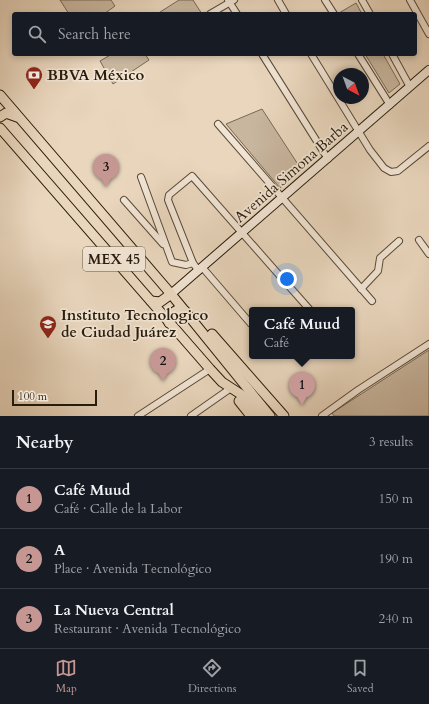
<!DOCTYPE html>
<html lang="en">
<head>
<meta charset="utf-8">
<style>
	:root { --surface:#171b24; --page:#20242c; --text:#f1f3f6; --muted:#9ea1a6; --line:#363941; --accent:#c59692 }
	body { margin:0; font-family:Cardo,serif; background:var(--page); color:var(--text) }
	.compass { position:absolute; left:333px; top:68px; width:36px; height:36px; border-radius:50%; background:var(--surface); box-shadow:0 2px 6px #0003; rotate:139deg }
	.scale { position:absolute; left:12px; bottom:10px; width:85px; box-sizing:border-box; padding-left:4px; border:2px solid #281c0b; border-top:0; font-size:11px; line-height:14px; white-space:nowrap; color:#281c0b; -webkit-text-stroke:3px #f1e4d4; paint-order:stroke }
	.you { position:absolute; left:287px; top:279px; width:14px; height:14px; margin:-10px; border:3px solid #fff; border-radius:50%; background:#1a73e8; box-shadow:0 0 0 6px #1a73e833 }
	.badge { display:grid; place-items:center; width:26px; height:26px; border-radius:50%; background:var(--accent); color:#111; font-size:13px; font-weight:700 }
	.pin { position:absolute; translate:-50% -33px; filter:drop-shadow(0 1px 2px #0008) }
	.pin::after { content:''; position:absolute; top:21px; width:14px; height:12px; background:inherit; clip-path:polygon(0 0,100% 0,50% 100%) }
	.popup { position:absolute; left:249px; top:307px; width:106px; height:52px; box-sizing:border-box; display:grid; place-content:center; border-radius:4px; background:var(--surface); filter:drop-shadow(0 1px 3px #0005); font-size:13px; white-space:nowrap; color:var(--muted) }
	.popup b { font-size:15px; color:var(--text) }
	.popup::after { content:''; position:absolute; left:50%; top:100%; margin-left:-8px; border:8px solid transparent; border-top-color:var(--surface) }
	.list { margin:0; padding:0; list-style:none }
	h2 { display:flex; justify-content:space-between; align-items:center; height:52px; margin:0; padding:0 16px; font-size:17px }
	h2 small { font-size:13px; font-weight:400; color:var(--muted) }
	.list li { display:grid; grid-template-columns:26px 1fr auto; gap:12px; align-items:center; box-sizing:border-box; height:60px; padding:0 16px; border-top:1px solid var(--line) }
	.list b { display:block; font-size:15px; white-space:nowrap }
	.list p { margin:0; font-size:13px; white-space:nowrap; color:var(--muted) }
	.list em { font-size:13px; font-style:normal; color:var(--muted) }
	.icon { flex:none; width:22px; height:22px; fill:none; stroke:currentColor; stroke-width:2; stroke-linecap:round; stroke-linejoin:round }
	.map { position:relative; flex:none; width:429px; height:416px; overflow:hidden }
	.search { position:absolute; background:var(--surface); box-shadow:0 2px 6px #0003; left:12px; right:12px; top:12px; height:44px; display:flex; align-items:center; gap:10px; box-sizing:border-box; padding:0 14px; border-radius:4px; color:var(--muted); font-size:15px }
	.sheet { height:232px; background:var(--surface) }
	nav { display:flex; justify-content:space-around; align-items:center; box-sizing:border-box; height:56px; border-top:1px solid var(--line); background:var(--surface); font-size:11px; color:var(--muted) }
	nav a { display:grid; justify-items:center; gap:2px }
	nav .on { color:var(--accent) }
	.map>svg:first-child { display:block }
	.green { fill:#c8b69f; stroke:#786955 }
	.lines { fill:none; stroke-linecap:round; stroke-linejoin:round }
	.street-casing { stroke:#584a38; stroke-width:8 }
	.secondary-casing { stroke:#281c0b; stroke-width:10 }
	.primary-casing { stroke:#281c0b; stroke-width:11 }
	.street { stroke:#f1e4d4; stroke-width:6 }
	.secondary { stroke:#f1e4d4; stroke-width:8 }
	.primary { stroke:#e9d6bd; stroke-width:9 }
	.labels { text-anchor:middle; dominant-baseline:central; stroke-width:3.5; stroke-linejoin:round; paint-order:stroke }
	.shield { fill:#f1e4d4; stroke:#645847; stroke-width:1 }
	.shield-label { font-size:14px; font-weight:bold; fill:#281c0b }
	.poi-label { font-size:15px; font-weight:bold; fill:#281c0b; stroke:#f1e4d4; text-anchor:start }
	.street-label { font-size:15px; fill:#281c0b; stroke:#f1e4d4 }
</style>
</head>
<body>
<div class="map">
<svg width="429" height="416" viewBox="0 0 429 416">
	<rect width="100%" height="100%" fill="#e9d6bd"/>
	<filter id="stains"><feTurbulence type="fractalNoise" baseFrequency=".005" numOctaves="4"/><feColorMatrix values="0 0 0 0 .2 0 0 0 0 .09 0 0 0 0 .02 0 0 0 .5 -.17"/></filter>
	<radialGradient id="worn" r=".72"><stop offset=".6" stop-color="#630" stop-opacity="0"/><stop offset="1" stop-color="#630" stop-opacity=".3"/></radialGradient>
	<g class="green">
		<polygon points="60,0 111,0 115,6 104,14 69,14"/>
		<polygon points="179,0 193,0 202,14 157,14"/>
		<polygon points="356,3 362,14 339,13"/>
		<polygon points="112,54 145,54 149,60 113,84 100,61"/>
		<polygon points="365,54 383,54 400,84 389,93"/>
		<polygon points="262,109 301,169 280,188 226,124"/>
		<polygon points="429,350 429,416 334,416 332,413"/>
	</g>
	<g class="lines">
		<g class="street-casing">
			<g id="street">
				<polyline points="228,0 237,14"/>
				<polyline points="278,0 286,14"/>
				<polyline points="325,0 334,14"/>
				<polyline points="362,0 370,14"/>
				<polyline points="410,0 429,34"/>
				<polyline points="210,14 234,0"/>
				<polyline points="262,54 328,159"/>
				<polyline points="311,54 370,150 384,168 391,172 398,171 429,146"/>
				<polyline points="358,54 390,105"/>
				<polyline points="392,54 410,87"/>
				<polyline points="218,124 372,301"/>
				<polyline points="141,177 172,262 186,265 193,263"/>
				<polyline points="124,200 163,244"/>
				<polyline points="419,240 429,254"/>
				<polyline points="202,267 251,324"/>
				<polyline points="198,270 193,263 168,200 169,195 192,176 310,310"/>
				<polyline points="361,289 378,271 380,258 399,241"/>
				<polyline points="138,416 210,369"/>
				<polyline points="191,416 231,388"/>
				<polyline points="322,416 358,390 429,344"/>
			</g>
		</g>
		<g class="secondary-casing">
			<polyline id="secondary" points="171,294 429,70"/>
		</g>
		<g class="primary-casing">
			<g id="primary">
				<polyline points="0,95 171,294 270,416"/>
				<polyline points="0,117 6,113 17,117"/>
				<polyline points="0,128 210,369 222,382 242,395 260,416"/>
				<polyline points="151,301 160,302 171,294"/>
				<polyline points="169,323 172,313 177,310 185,311"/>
				<polyline points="212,334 284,416"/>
				<polyline points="239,401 251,416"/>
			</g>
		</g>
		<use href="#street" class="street"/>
		<use href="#secondary" class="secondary"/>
		<use href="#primary" class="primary"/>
	</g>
	<defs>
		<g id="bank-pin" transform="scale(0.9)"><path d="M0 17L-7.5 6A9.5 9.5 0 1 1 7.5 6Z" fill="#8f2418" stroke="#f1e4d4"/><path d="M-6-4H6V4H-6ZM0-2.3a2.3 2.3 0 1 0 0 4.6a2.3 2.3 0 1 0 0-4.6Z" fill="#fff"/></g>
		<g id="university-pin" transform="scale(0.9)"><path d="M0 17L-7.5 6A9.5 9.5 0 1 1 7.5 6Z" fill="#8f2418" stroke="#f1e4d4"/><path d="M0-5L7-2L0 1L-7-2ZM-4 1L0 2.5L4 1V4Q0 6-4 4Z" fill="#fff"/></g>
	</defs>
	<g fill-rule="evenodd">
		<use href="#bank-pin" x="34" y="75"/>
		<use href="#university-pin" x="48" y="324"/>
	</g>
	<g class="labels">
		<rect class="shield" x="83" y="247" width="62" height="24" rx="3"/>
		<g class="shield-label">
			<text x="114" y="259">MEX 45</text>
		</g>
		<g class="poi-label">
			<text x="47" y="75">BBVA México</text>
			<text x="61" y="315">Instituto Tecnologico<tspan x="61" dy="17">de Ciudad Juárez</tspan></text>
		</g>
		<g class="street-label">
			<text transform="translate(291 172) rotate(-41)">Avenida Simona Barba</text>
		</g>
	</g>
	<rect width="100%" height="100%" filter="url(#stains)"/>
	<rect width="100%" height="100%" fill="url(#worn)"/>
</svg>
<svg class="compass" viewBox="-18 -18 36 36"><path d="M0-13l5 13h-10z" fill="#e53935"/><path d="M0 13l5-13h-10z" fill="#9ea1a6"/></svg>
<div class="scale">100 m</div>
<div class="you"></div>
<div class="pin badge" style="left:302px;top:405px">1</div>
<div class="popup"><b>Café Muud</b>Café</div>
<div class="pin badge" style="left:163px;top:381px">2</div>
<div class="pin badge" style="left:106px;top:187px">3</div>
<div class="search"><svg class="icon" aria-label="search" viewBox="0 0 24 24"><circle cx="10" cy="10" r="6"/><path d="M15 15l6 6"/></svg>Search here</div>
</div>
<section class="sheet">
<h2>Nearby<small>3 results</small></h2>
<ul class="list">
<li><span class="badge">1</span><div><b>Café Muud</b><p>Café · Calle de la Labor</p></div><em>150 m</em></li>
<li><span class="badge">2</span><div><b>A</b><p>Place · Avenida Tecnológico</p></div><em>190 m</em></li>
<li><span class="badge">3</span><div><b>La Nueva Central</b><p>Restaurant · Avenida Tecnológico</p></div><em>240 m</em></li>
</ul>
</section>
<nav>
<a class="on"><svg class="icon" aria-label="map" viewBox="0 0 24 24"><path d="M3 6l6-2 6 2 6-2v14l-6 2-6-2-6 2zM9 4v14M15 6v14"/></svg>Map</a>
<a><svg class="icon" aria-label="directions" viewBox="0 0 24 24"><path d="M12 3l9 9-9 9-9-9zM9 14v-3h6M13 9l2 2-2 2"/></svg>Directions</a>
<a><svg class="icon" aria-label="saved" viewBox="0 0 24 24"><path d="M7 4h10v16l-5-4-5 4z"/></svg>Saved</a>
</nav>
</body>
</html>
